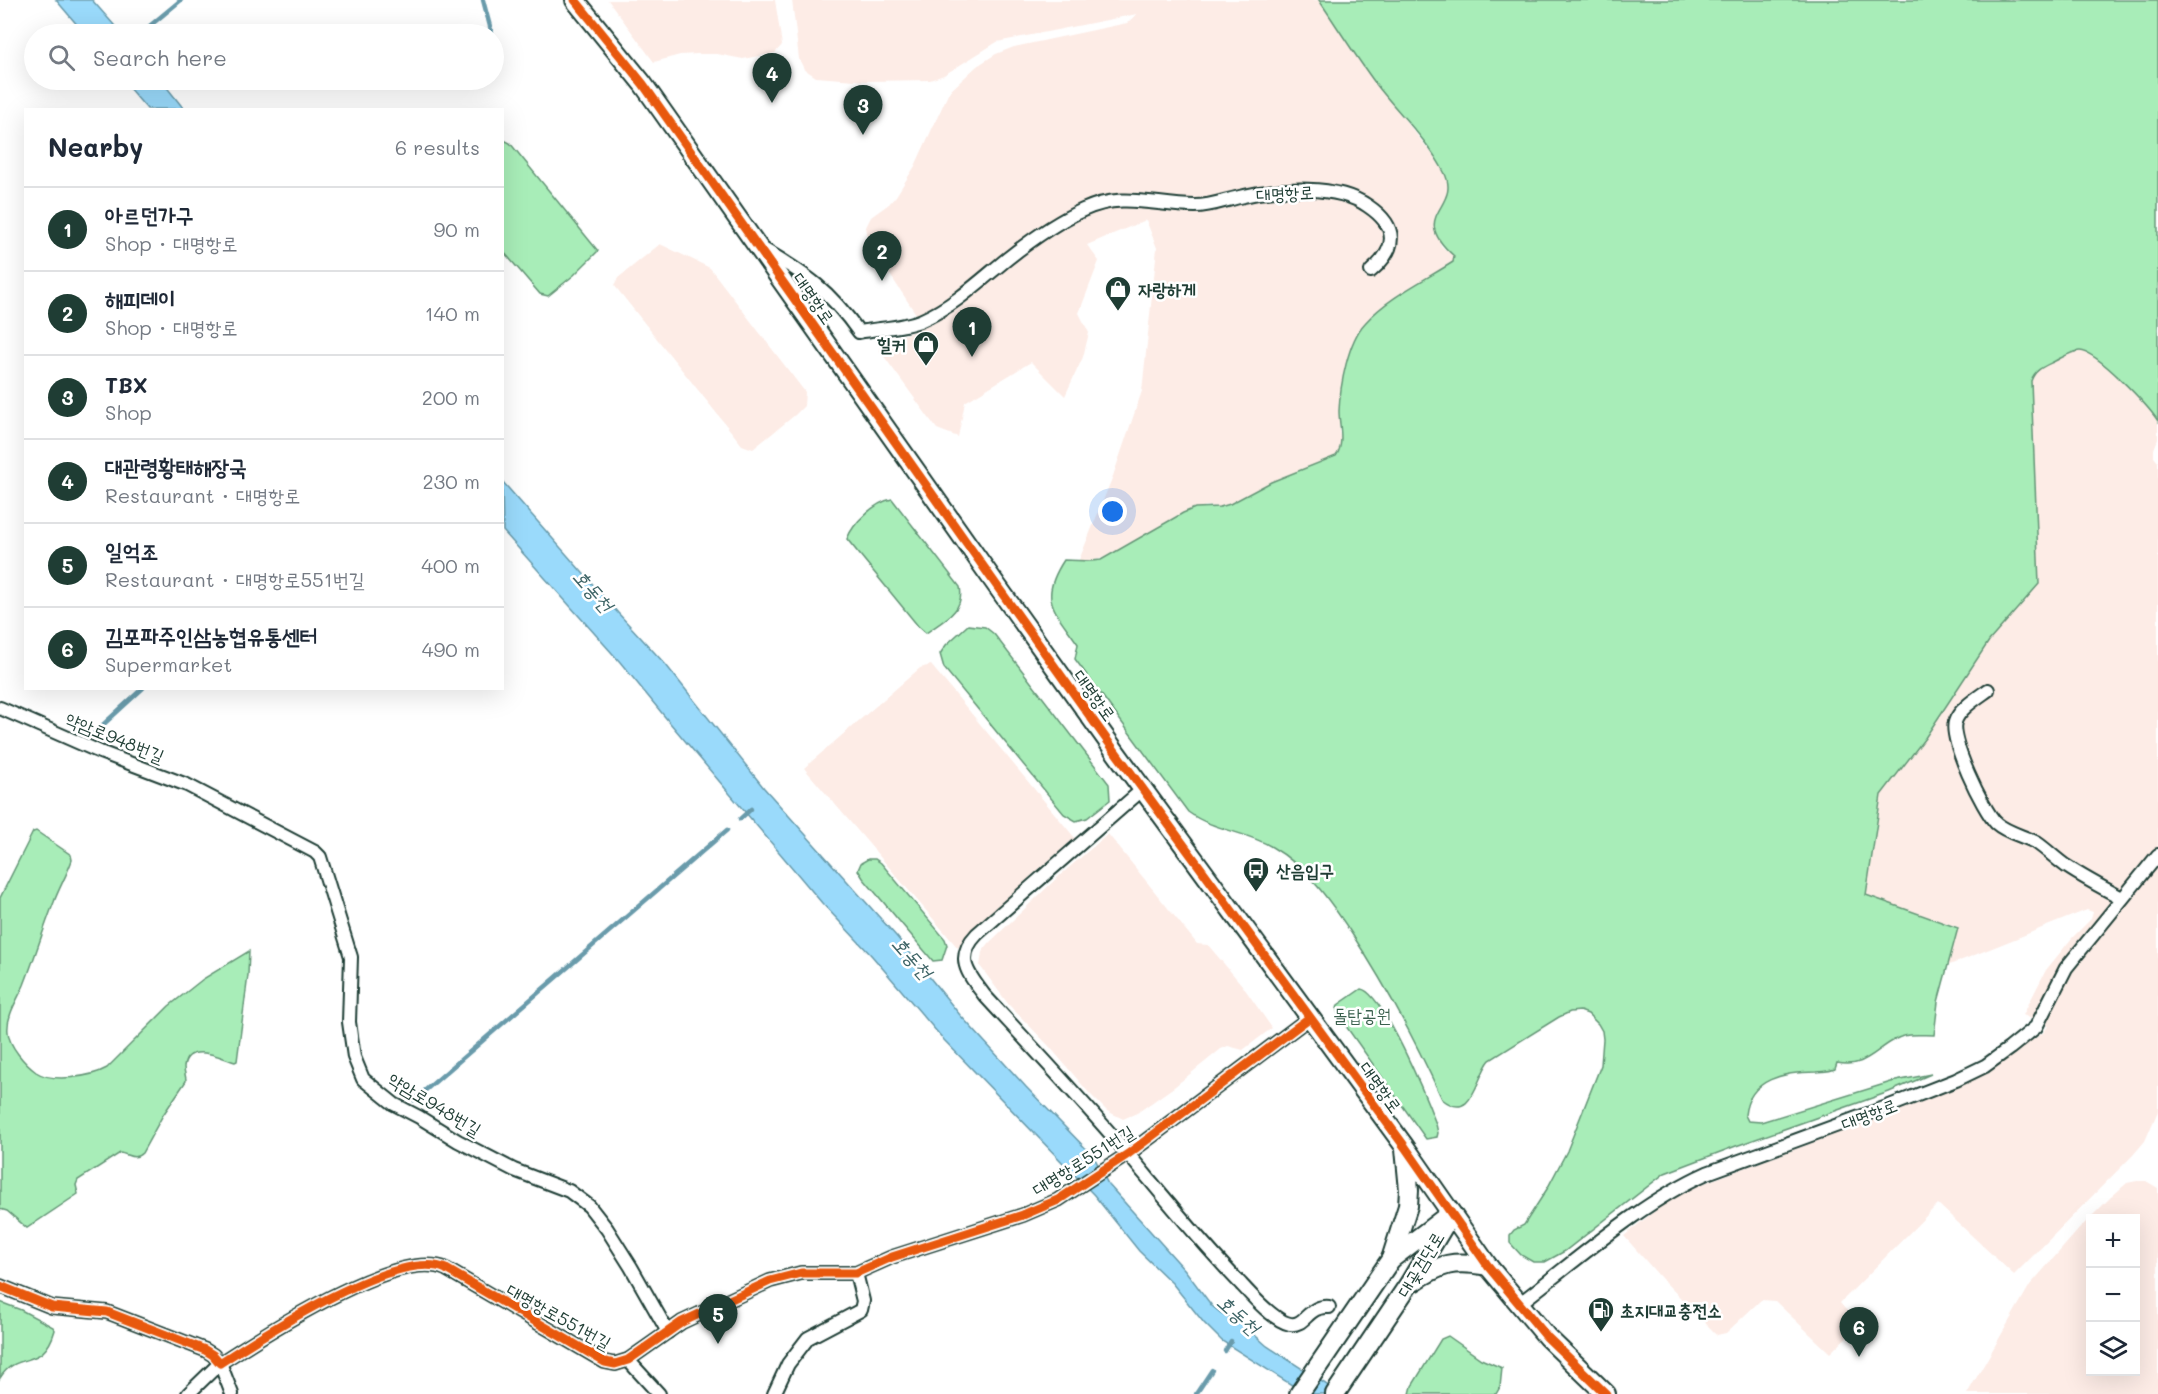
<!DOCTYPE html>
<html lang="en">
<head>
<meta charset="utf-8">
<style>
	:root { --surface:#fff; --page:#f6f6f7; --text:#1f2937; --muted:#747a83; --line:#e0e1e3; --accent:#1f3d34 }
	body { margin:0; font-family:Mali,"Poor Story",sans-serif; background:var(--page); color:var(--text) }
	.controls { position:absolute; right:18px; bottom:18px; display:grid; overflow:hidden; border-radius:0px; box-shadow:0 6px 24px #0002 }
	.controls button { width:54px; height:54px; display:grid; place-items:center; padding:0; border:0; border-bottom:2px solid var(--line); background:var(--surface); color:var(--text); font:30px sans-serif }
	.you { position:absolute; left:1113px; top:512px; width:21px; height:21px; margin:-15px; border:4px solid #fff; border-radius:50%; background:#1a73e8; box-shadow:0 0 0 9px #1a73e833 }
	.badge { display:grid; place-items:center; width:39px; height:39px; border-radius:50%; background:var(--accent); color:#fff; font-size:20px; font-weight:700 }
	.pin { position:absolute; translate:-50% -50px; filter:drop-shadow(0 2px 3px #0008) }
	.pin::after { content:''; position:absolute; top:32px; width:21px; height:18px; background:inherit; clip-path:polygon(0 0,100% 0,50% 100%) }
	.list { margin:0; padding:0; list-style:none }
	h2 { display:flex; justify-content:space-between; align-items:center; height:78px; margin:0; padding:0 24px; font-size:26px }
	h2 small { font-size:20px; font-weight:400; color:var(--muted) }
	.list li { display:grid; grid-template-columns:39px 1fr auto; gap:18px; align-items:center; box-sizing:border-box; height:84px; padding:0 24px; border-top:2px solid var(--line) }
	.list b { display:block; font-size:22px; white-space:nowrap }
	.list p { margin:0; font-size:20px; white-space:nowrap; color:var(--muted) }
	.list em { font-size:20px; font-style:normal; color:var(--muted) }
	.icon { flex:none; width:33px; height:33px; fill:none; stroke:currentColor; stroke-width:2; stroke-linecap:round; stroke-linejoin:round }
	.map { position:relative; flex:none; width:2158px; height:1394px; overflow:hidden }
	.search { position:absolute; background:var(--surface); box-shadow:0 6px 24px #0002; left:24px; top:24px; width:480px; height:66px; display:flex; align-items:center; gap:15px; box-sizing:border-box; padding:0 21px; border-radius:33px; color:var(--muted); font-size:22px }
	.panel { position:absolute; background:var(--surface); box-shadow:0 6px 24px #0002; left:24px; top:108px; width:480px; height:582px; border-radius:0px }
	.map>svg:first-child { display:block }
	.built { fill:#fdece6; fill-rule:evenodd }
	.green { fill:#a8edb8; stroke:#649576; stroke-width:1.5 }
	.water { fill:#9adafb; stroke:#699bab; stroke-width:1.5 }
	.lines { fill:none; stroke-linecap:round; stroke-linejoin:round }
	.stream { stroke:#699bab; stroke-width:4.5 }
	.street-casing { stroke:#1f3d34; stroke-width:16 }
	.secondary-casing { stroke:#1f3d34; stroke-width:22 }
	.street { stroke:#fff; stroke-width:12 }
	.secondary { stroke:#fff; stroke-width:18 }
	.cycleway-casing { stroke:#fff; stroke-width:13 }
	.cycleway { stroke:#e8590c; stroke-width:9 }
	.labels { text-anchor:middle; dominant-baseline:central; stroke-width:5; stroke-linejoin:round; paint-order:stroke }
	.street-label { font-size:18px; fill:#1f3d34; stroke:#fff }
	.poi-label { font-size:18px; font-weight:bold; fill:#1f3d34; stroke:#fff; text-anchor:start }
	.park-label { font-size:18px; fill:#3a604e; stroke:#fff }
	.water-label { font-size:20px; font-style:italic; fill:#3e6466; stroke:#fff }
</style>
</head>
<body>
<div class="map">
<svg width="2158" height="1394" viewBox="0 0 2158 1394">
	<rect width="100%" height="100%" fill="#fff"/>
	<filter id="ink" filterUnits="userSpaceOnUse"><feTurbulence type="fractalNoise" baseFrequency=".0167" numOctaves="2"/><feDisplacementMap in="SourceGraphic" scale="12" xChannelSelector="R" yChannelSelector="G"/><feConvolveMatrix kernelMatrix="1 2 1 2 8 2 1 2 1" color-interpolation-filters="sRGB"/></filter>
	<g filter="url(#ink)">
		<g class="built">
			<polygon points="608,0 775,0 782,45 775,53 743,59 717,54 698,54 680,55 654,62"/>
			<polygon points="792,0 1319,0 1376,84 1433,155 1444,172 1449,183 1449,192 1435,216 1441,246 1454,256 1453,262 1355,337 1341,388 1339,431 1341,442 1340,450 1336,456 1271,482 1230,504 1220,507 1206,506 1183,513 1110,556 1091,561 1079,560 1113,476 1142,391 1157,248 1146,220 1087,245 1099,261 1079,313 1089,333 1083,357 1065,396 1031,362 965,402 958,437 937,429 880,351 879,343 883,338 907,334 921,328 916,314 879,258 868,237 866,227 871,217 889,204 896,196 915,166 949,92 977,66 996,54 1014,47 1127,23 1137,14 997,42 944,75 930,80 867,81 816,77 804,69 799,59"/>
			<polygon points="660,244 710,268 805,392 804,406 795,415 753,449 742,445 614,285 618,278"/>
			<polygon points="2082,350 2102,362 2135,393 2158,421 2158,439 2154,449 2154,457 2158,462 2158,1111 2145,1141 2133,1155 2014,1275 1938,1204 1840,1303 1859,1325 1830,1353 1775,1301 1761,1300 1726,1333 1717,1335 1661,1278 1624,1236 1662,1205 1686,1190 1924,1101 1982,1073 2043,1033 2048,1026 2023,1015 2046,970 2072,938 2091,919 2093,912 2087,910 1947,966 1958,927 1865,895 1881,795 1925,738 1989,641 2039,584 2031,381 2033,374 2040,368 2075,351"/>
			<polygon points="931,665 1075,838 1030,877 1007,902 970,932 958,948 804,768 920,668"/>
			<polygon points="1108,834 1197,944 1208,945 1242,985 1272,1028 1243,1050 1228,1046 1221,1049 1174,1087 1137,1113 1123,1119 1107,1111 1090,1094 1049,1046 1009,1005 980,966 982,952 990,942 1058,877"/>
			<path d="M 2137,1181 L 2146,1181 L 2158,1188 L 2158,1394 L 1967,1394 L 2030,1285 L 2080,1228 L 2111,1197 L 2127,1183 ZM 2090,1218 L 2136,1218 L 2136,1372 L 2090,1372 Z"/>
		</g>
		<g class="green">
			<path d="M 1319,0 L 2158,0 L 2158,421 C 2148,406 2097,351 2080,351 C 2072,351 2063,357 2055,361 C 2045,366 2035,369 2031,381 L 2039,584 L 1989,641 L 1925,738 L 1881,795 L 1866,895 L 1958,928 L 1938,1002 L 1934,1035 C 1921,1035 1907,1033 1896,1039 C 1875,1050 1864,1069 1837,1063 L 1835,1069 C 1828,1072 1824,1071 1817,1072 C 1785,1072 1749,1078 1745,1115 L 1748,1121 L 1761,1122 L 1891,1082 L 1931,1074 L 1889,1092 L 1736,1146 L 1665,1173 L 1565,1251 L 1545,1262 L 1533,1262 L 1521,1255 L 1510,1243 L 1510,1235 L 1514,1230 L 1524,1225 L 1547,1189 L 1567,1151 L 1601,1065 L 1603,1039 L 1602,1031 L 1598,1024 L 1588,1014 L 1580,1011 L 1570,1012 L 1559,1017 L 1490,1060 C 1476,1076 1473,1124 1442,1099 C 1416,1042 1387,987 1352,934 C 1331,902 1307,867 1272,847 C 1246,831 1214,831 1188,812 L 1075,659 L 1078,644 C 1054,609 1038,600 1064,560 L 1091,561 L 1101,560 L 1183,513 L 1195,508 L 1220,507 L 1230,504 L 1271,482 L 1336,456 C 1345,444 1339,425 1339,411 C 1340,386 1348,341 1365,323 C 1387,298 1425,280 1453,262 L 1454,256 C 1406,214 1463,208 1444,172 C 1427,139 1398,113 1376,84 C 1356,57 1338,28 1319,0 Z"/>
			<polygon points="502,139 510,143 598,251 574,275 548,296 540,294 503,251"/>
			<path d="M 892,499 L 960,587 C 965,611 944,620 926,633 L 918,626 L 847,539 C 853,523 875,502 892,499 Z"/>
			<polygon points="968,625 985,627 994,634 1109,784 1110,800 1087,818 1076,821 1064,814 944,668 940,654 946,645"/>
			<path d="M 36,831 L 71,855 L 72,860 C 67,875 59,888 54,902 C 43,930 35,957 24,985 C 18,999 6,1016 8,1032 C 9,1046 25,1064 36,1072 C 52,1083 91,1077 107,1068 L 169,1006 L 203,979 L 249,951 L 248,975 L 237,1061 L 235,1062 C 222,1058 187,1041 184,1067 C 184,1072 186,1076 186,1081 L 163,1115 L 142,1153 C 134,1161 128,1154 120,1153 L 78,1180 L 76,1185 L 78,1194 L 27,1228 L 7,1211 L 0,1209 L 0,898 L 33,832 Z"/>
			<polygon points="868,859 875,859 881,863 945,939 947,945 942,960 933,961 863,878 858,870 861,863"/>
			<path d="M 1361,989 C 1383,992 1427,1100 1436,1124 L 1438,1133 L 1437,1137 L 1426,1139 L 1338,1015 L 1337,1009 L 1338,1005 Z"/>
			<path d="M 0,1302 L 21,1310 L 53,1327 L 55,1330 C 43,1372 18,1349 0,1378 Z"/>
			<polygon points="1448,1336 1481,1359 1502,1368 1500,1387 1496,1394 1410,1394 1412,1386 1441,1339"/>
		</g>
		<g class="water">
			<polygon points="56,0 92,0 122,34 85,34"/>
			<polygon points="122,80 161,80 184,109 147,109"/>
			<polygon points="502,481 618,613 666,665 764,788 897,937 960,1015 1026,1087 1094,1157 1108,1184 1185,1270 1212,1306 1221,1313 1240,1322 1267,1346 1341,1394 1306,1394 1222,1341 1204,1323 1172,1283 1139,1251 1094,1195 944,1040 872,956 822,903 670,723 620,662 503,531"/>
		</g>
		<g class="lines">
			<g class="stream">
				<polyline points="483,0 492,34"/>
				<polyline points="140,34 181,0"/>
				<polyline points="494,41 495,45"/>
				<polyline points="94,733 143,688"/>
				<polyline points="740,819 751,809"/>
				<polyline points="414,1100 727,830"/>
				<polyline points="1225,1351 1231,1341"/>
				<polyline points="1196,1394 1212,1370"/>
			</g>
			<g class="street-casing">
				<g id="street">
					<path d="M 763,249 C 807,275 829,290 859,332 C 880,328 903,328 922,320 C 954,306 980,281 1007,259 C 1031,240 1056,222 1083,210 C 1124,191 1154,206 1195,206 C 1212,206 1228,199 1244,196 C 1280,188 1337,184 1368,206 C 1399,227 1397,249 1371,271"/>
					<path d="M 1988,690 C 1977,698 1959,709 1955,722 C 1949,739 1983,810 1996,823 C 2007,833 2024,836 2037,843 C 2047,850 2056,859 2066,866 C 2084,878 2103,888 2122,898"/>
					<polyline points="0,708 100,752 187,785 315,852 320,857 351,957 349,1022 354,1057 363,1079 394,1104 419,1117 458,1141 514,1170 569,1191 589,1206 607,1229 631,1267 668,1332"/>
					<path d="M 1143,789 L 977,934 C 954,958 968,974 985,996 C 1033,1048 1082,1100 1128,1154 C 1165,1198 1201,1243 1241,1284 C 1252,1296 1274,1321 1290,1324 C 1305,1327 1308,1305 1329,1307"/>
					<path d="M 0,1286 L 52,1307 L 107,1312 L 205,1350 L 213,1355 L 220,1363 C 263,1335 398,1247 446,1269 L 605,1362 L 615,1364 L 628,1360 L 682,1322 L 770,1281 L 801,1273 L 856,1273 L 892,1257 L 1023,1215 L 1058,1200 L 1128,1154 L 1309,1018"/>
					<path d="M 1519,1304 C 1577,1260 1640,1203 1707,1173 L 1887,1107 L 1956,1080 L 1985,1066 L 2010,1048 L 2036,1027 L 2066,968 L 2158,855"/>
					<polyline points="628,1360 659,1394"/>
					<polyline points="188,1394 220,1363 232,1394"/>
					<polyline points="774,1394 788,1364 808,1338 861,1310 863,1301 856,1273"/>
				</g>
			</g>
			<g class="secondary-casing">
				<g id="secondary">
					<polyline points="575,0 643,84 997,586 1117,754 1405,1147 1488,1266 1547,1337 1606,1394"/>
					<polyline points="1391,1259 1408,1206 1409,1190 1405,1149"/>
					<path d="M 1413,1282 C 1442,1263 1453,1260 1488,1266"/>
					<polyline points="1299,1394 1391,1259 1451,1213"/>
					<polyline points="1335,1394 1409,1284 1446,1222"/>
				</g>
			</g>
			<use href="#street" class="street"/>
			<use href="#secondary" class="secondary"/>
			<g class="cycleway-casing">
				<g id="cycleway">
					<polyline points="575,0 643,84 997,586 1117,754 1405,1147 1488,1266 1547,1337 1606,1394"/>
					<path d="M 0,1286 L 52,1307 L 107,1312 L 205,1350 L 213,1355 L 220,1363 C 263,1335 398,1247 446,1269 L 605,1362 L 615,1364 L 628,1360 L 682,1322 L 770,1281 L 801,1273 L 856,1273 L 892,1257 L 1023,1215 L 1058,1200 L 1128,1154 L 1309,1018"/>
				</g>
			</g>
			<use href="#cycleway" class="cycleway"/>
		</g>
	</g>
	<defs>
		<g id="shop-pin" transform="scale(1.35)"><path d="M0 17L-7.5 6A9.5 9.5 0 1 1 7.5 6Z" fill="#1f3d34" stroke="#fff"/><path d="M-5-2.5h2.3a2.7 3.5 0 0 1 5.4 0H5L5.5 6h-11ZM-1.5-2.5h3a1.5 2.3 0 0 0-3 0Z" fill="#fff"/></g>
		<g id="bus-pin" transform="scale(1.35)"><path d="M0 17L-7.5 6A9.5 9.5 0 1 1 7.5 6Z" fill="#1f3d34" stroke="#fff"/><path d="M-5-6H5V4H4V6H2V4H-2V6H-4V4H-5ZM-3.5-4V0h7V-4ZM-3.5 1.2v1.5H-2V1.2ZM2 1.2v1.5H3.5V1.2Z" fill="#fff"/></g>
		<g id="fuel-pin" transform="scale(1.35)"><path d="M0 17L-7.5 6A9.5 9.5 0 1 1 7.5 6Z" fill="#1f3d34" stroke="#fff"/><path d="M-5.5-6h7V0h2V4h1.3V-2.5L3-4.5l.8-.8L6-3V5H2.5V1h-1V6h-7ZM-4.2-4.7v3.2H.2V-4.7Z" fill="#fff"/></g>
	</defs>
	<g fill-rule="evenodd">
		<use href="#shop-pin" x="1118" y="289"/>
		<use href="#shop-pin" x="926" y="344"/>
		<use href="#bus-pin" x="1256" y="870"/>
		<use href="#fuel-pin" x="1601" y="1310"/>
	</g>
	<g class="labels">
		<g class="street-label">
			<text transform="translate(1285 193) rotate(-3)">대명항로</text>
			<text transform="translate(814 298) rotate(55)">대명항로</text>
			<text transform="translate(1095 695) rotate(54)">대명항로</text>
			<text transform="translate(115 737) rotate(22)">약암로948번길</text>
			<text transform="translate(1381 1087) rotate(54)">대명항로</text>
			<text transform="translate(435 1104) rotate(31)">약암로948번길</text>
			<text transform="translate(1869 1114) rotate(-21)">대명항로</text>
			<text transform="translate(1083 1160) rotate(-32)">대명항로551번길</text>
			<text transform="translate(1420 1264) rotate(-59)">대곶검단로</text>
			<text transform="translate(559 1316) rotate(29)">대명항로551번길</text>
		</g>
		<g class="poi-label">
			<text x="1138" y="289">자랑하게</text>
			<text x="906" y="344" text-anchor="end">힐커</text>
			<text x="1276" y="870">산음입구</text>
			<text x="1620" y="1310">초지대교충전소</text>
		</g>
		<g class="park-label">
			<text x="1362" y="1015">돌탑공원</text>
		</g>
		<g class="water-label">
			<text transform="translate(594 590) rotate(49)">호동천</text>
			<text transform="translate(913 957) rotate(49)">호동천</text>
			<text transform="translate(1239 1314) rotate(42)">호동천</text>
		</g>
	</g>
</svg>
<div class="controls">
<button>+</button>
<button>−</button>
<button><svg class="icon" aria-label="layers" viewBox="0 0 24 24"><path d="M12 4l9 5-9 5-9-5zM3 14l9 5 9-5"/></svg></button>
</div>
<div class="you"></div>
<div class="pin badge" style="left:972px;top:357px">1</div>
<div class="pin badge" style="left:882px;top:281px">2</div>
<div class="pin badge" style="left:863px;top:135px">3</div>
<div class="pin badge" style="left:772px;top:103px">4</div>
<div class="pin badge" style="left:718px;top:1344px">5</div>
<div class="pin badge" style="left:1859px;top:1357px">6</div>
<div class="search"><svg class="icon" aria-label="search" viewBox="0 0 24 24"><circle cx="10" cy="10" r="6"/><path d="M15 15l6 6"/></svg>Search here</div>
<section class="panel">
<h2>Nearby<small>6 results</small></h2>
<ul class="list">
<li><span class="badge">1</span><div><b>아르던가구</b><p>Shop · 대명항로</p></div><em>90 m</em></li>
<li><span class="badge">2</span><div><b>해피데이</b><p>Shop · 대명항로</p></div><em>140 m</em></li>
<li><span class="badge">3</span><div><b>TBX</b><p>Shop</p></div><em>200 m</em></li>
<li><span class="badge">4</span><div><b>대관령황태해장국</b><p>Restaurant · 대명항로</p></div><em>230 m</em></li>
<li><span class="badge">5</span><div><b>일억조</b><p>Restaurant · 대명항로551번길</p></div><em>400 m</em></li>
<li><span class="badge">6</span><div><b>김포파주인삼농협유통센터</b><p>Supermarket</p></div><em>490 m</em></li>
</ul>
</section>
</div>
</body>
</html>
